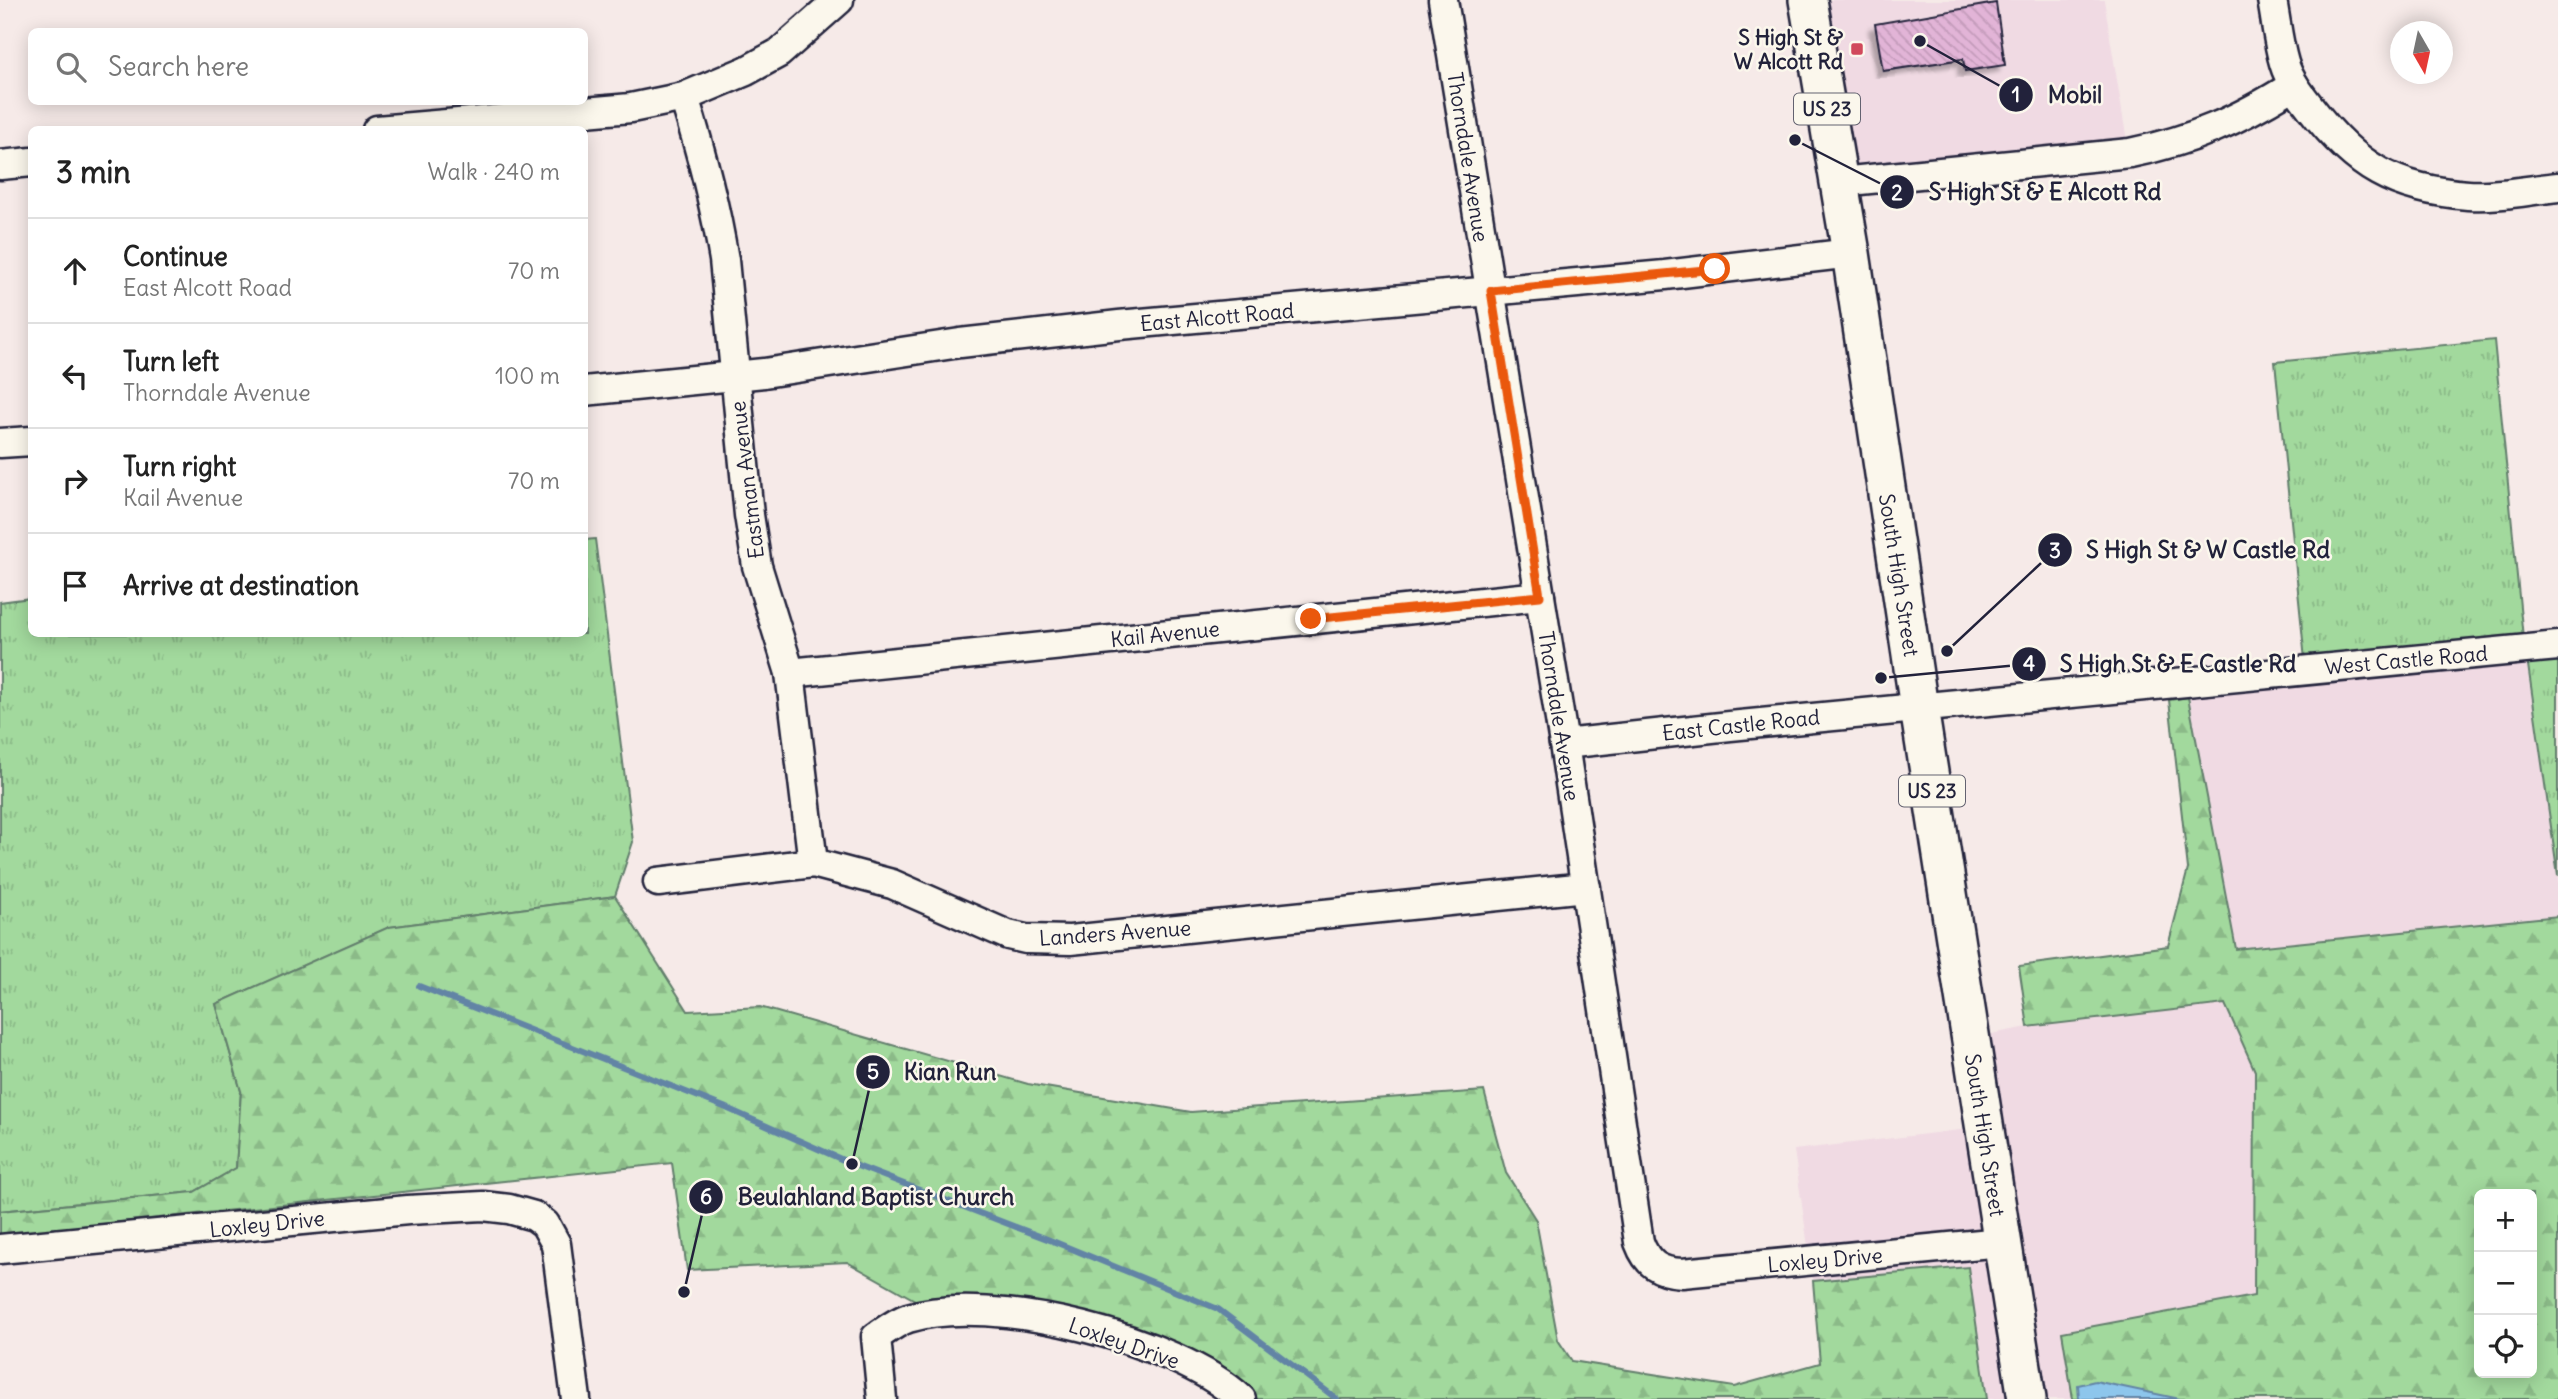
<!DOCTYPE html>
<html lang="en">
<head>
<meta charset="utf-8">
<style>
	:root { --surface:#fff; --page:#f6f6f6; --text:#222; --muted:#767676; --line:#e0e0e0 }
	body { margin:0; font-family:Delius,sans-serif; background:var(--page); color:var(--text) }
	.controls { position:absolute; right:21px; bottom:21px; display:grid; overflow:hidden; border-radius:10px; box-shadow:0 4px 18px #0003 }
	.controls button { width:63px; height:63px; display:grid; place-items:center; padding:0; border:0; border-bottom:2px solid var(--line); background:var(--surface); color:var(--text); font:35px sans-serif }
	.compass { position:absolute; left:2390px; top:21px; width:63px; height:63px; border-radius:50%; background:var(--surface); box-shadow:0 4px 18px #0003; rotate:171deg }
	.stop { position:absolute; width:21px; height:21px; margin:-16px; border:5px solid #ea580c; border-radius:50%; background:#fff }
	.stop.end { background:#ea580c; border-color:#fff; box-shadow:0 2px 7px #0008 }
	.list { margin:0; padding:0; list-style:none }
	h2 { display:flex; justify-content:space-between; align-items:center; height:91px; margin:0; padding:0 28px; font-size:30px }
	h2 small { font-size:23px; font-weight:400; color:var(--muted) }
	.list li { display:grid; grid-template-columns:46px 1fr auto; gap:21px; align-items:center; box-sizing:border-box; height:105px; padding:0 28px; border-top:2px solid var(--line) }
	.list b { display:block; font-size:26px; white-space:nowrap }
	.list p { margin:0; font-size:23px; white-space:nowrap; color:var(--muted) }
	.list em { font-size:23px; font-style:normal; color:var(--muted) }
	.icon { flex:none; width:38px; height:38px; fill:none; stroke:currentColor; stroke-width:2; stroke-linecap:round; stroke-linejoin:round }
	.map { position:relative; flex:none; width:2558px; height:1399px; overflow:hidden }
	.search { position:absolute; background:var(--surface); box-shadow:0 4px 18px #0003; left:28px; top:28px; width:560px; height:77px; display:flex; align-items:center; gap:18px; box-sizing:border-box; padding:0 24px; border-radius:10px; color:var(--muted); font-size:26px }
	.panel { position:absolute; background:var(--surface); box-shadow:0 4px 18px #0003; left:28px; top:126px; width:560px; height:511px; border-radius:10px }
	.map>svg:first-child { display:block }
	.built { fill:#f0dae3 }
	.grass { fill:url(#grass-tufts); stroke:#627e6c; stroke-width:2 }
	.forest { fill:url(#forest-firs); stroke:#627e6c; stroke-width:2; fill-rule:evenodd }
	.water { fill:#8dc6ec; stroke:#6284a5; stroke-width:2 }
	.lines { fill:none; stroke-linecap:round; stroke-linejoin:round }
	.stream { stroke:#6284a5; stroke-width:6 }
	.building { fill:url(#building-back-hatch); stroke:#22223b; stroke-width:2; filter:url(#shadow) }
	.minor-casing { stroke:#22223b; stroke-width:33 }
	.major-casing { stroke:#22223b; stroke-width:42 }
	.minor { stroke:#fbf7ec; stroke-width:28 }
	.major { stroke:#fbf7ec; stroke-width:37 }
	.route { stroke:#ea580c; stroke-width:9 }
	.poi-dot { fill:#d1495b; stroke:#fbf7ec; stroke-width:2.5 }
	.labels { text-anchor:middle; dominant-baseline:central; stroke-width:5; stroke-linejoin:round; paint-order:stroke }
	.shield { fill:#fbf7ec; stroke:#636270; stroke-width:2 }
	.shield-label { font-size:19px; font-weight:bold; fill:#22223b }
	.poi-label { font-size:21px; font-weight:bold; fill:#22223b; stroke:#fbf7ec; text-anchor:end }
	.street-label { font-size:21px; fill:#22223b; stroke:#fbf7ec }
	.leader { fill:none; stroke:#22223b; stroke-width:2.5 }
	.callout-dot { fill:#22223b; stroke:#fbf7ec; stroke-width:2.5 }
	.mark-label { font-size:21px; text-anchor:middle; font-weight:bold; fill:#fff }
	.callout-label { font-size:23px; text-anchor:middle; font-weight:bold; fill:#22223b; stroke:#fbf7ec; stroke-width:5; stroke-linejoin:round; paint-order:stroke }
</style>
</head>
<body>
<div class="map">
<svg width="2558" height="1399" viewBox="0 0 2558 1399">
	<defs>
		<pattern id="grass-tufts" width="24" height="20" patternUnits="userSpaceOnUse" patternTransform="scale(1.75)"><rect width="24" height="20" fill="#a2d99d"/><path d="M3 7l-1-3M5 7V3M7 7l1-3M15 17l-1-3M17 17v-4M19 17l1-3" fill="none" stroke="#8bba88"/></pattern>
		<pattern id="forest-firs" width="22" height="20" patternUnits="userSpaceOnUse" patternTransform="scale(1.75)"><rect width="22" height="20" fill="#a2d99d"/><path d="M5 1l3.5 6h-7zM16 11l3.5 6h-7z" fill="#8bba88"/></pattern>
		<pattern id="building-back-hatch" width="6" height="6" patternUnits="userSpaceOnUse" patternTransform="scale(1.75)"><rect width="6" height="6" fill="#e2b4d7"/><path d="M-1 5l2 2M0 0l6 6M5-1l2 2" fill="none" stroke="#c29ab9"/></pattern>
		<filter id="shadow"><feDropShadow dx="-6" dy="6" stdDeviation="2" flood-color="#0004"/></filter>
	</defs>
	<rect width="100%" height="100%" fill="#f6eae8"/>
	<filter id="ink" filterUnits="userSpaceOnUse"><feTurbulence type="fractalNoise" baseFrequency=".0143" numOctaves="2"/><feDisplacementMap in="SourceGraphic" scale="14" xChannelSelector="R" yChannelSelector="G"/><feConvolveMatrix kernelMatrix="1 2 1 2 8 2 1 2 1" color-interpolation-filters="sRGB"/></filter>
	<g filter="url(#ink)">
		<g class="built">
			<polygon points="1798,0 2104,0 2130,160 1828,190"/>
			<polygon points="2523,638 2558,876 2558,916 2236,949 2188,697 2188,672"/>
			<polygon points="2226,1004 2255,1071 2254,1296 2062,1332 2073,1399 1987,1399 1968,1267 1813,1281 1794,1150 1993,1126 1981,1036 2028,1027"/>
		</g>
		<g class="grass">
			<polygon points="2494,340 2523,638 2305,660 2275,362"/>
			<polygon points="595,539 633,842 615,896 390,927 216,1004 241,1091 236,1168 194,1192 0,1211 0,602 31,598 32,634 584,634 585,540"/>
			<polygon points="2558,655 2558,876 2527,658"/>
		</g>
		<g class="forest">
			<path d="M 2188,697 L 2236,949 L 2558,916 L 2558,1399 L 2073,1399 L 2062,1332 L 2254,1296 L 2255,1071 L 2225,1004 L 2028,1027 L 2019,966 L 2168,946 L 2188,869 L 2169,700 ZM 2479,1194 L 2532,1194 L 2532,1373 L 2479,1373 Z"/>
			<polygon points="615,896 688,1011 760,1007 1028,1084 1191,1112 1484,1091 1506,1173 1536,1220 1558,1340 1572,1361 1734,1387 1820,1363 1813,1281 1968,1267 1987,1399 1254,1399 1031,1307 915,1300 847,1262 687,1270 672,1163 0,1235 0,1211 194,1192 236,1168 241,1091 216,1004 389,927"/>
		</g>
		<polygon class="water" points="2095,1381 2180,1399 2079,1399 2078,1385"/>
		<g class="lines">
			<polyline class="stream" points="419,986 724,1107 852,1164 1055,1242 1218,1309 1337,1399"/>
		</g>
		<polygon class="building" points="1996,3 2005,65 1965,71 1963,59 1883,71 1875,24"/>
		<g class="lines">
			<g class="minor-casing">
				<g id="minor">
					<path d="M 1443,0 L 1564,744 L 1639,1242 C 1647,1264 1659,1272 1682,1273 L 2001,1242"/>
					<path d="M 2272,0 C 2276,21 2278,43 2284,63 C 2289,80 2300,94 2311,108 C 2356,167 2394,189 2468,195 C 2497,197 2529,190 2558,187"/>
					<path d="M 684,97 C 701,151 715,204 724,260 L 749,515 L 757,566 L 790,673 L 813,863"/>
					<polyline points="377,130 631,108 684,97 746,71 779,53 839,0"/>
					<polyline points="0,165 32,162"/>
					<path d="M 1840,182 L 2130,153 C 2194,140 2238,120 2294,85"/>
					<polyline points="584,391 764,373 960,343 1119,325 1665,275 1851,253"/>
					<polyline points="0,443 32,441"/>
					<polyline points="790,673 1540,596"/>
					<polyline points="1564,744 1730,726 2558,646"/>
					<polyline points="658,882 813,863 892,884 1008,935 1026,939 1070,940 1586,887"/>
					<polyline points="0,1249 408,1210 483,1206 509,1209 534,1216 545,1224 556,1244 576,1399"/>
					<path d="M 882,1399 L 876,1337 C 886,1330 896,1322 908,1318 C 992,1292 1178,1340 1241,1399"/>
				</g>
			</g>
			<g class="major-casing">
				<polyline id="major" points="1808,0 1851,253 1919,708 2027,1399"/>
			</g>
			<use href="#minor" class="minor"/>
			<use href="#major" class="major"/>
		</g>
	</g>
	<g class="lines" filter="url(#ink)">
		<polyline class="route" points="1311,619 1540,596 1491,291 1715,269"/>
	</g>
	<rect class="poi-dot" x="1850" y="42" width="14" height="14" rx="3.5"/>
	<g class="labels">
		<g class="shield">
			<rect x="1794" y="93.5" width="66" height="31" rx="5"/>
			<rect x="1899" y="775.5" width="66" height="31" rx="5"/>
		</g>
		<g class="shield-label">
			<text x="1827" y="109">US 23</text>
			<text x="1932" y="791">US 23</text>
		</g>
		<g class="poi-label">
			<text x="1843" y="37">S High St &amp;<tspan x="1843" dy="24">W Alcott Rd</tspan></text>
		</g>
		<g class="street-label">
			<text transform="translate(1468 157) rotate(81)">Thorndale Avenue</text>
			<text transform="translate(1217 317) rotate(-5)">East Alcott Road</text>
			<text transform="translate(747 480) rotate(-97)">Eastman Avenue</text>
			<text transform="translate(1899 575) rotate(81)">South High Street</text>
			<text transform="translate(1165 634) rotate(-6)">Kail Avenue</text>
			<text transform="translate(2406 660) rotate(-5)">West Castle Road</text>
			<text transform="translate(1559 716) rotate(81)">Thorndale Avenue</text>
			<text transform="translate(1741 725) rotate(-6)">East Castle Road</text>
			<text transform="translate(1115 933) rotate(-4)">Landers Avenue</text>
			<text transform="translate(1985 1135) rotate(81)">South High Street</text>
			<text transform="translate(267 1224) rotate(-6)">Loxley Drive</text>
			<text transform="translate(1825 1260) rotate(-5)">Loxley Drive</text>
			<text transform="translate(1124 1343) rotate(19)">Loxley Drive</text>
		</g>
	</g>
	<path class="leader" d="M1920 41L2016 95M1795 140L1897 192M1947 651L2055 550M1881 678L2029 664M852 1164L873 1072M684 1292L706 1197"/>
	<g class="callout-dot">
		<circle cx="1920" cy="41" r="7"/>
		<circle cx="1795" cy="140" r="7"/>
		<circle cx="1947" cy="651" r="7"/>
		<circle cx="1881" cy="678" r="7"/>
		<circle cx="852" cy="1164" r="7"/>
		<circle cx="684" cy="1292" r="7"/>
		<circle cx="2016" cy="95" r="18"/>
		<circle cx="1897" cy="192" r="18"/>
		<circle cx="2055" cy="550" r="18"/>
		<circle cx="2029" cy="664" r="18"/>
		<circle cx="873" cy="1072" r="18"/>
		<circle cx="706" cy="1197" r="18"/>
	</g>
	<g class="mark-label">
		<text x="2016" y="102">1</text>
		<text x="1897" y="200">2</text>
		<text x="2055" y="558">3</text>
		<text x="2029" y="671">4</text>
		<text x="873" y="1079">5</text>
		<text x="706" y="1204">6</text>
	</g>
	<g class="callout-label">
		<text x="2075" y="103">Mobil</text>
		<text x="2045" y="200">S High St &amp; E Alcott Rd</text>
		<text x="2208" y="558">S High St &amp; W Castle Rd</text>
		<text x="2178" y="672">S High St &amp; E Castle Rd</text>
		<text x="950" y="1080">Kian Run</text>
		<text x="876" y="1205">Beulahland Baptist Church</text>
	</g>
</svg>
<div class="controls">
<button>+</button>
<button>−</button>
<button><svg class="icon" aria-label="locate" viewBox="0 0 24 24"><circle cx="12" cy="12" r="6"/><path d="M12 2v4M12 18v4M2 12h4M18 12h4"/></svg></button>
</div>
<svg class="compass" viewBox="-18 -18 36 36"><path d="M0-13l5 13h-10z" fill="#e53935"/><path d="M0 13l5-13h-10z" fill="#767676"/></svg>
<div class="stop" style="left:1715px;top:269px"></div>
<div class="stop end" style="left:1311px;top:619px"></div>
<div class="search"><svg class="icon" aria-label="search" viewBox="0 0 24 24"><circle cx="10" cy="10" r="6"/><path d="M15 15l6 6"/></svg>Search here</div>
<section class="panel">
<h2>3 min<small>Walk · 240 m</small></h2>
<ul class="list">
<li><svg class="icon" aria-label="ahead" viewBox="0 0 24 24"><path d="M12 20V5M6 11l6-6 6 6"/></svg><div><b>Continue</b><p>East Alcott Road</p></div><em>70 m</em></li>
<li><svg class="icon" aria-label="left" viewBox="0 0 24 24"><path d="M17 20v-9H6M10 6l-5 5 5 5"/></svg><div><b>Turn left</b><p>Thorndale Avenue</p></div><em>100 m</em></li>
<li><svg class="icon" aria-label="right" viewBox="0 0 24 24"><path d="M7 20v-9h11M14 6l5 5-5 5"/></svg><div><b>Turn right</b><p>Kail Avenue</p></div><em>70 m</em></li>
<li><svg class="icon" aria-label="arrive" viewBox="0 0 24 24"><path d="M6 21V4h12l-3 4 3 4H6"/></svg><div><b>Arrive at destination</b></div></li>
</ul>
</section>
</div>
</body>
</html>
